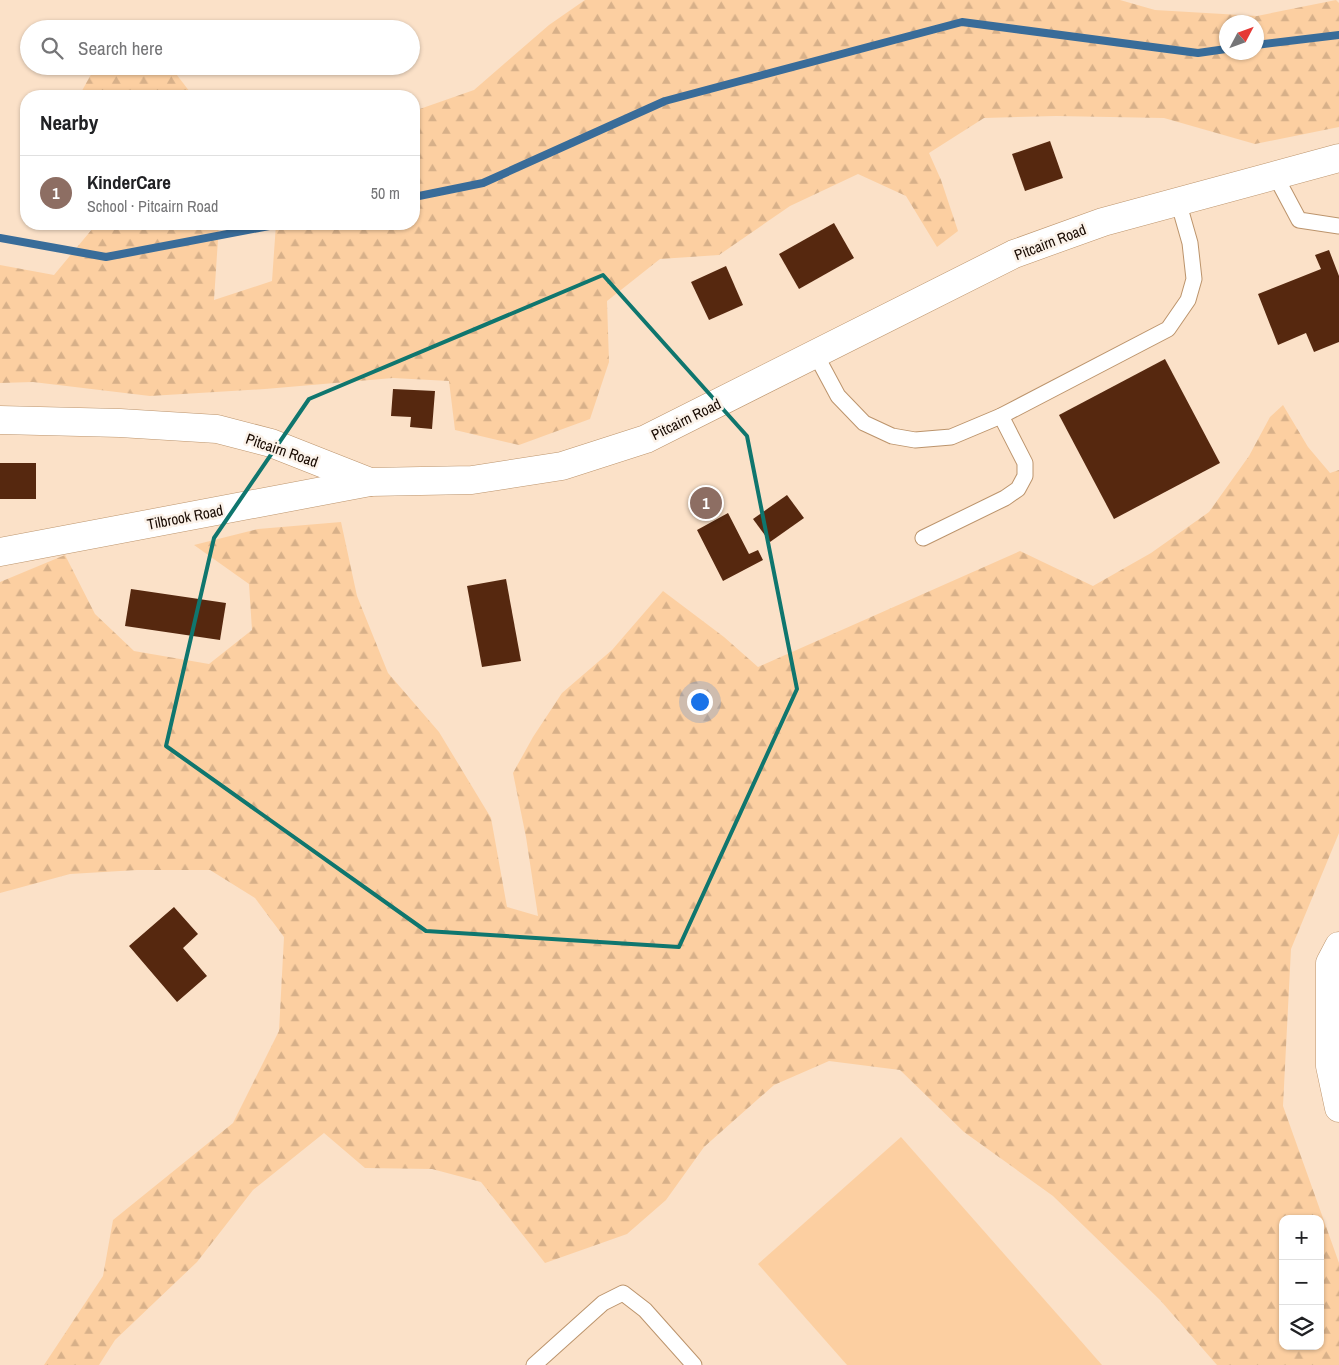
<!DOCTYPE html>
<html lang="en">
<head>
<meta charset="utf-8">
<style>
	:root { --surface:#fff; --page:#f6f6f6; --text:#202124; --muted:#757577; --line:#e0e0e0; --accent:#0f766e }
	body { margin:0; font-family:"Archivo Narrow",sans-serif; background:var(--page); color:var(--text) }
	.controls { position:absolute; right:15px; bottom:15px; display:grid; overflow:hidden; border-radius:10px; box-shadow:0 1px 4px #0004 }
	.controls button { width:45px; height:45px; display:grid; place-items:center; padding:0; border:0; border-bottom:1px solid var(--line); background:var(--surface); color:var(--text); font:25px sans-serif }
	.compass { position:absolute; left:1219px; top:15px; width:45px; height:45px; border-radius:50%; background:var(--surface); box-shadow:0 1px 4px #0004; rotate:49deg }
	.you { position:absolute; left:699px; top:701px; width:18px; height:18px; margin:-12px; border:4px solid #fff; border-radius:50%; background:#1a73e8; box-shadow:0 0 0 8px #1a73e833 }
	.badge { display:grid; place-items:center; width:32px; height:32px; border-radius:50%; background:var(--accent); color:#fff; font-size:16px; font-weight:700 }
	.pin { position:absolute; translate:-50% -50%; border:2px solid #fff; box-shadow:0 1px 5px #0006 }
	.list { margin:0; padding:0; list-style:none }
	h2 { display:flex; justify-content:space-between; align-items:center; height:65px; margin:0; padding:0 20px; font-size:21px }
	h2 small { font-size:16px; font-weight:400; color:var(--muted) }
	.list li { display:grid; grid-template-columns:32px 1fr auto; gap:15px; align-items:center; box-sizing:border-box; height:75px; padding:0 20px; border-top:1px solid var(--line) }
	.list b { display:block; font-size:19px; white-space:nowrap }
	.list p { margin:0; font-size:16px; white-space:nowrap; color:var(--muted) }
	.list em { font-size:16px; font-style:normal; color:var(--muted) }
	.icon { flex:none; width:28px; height:28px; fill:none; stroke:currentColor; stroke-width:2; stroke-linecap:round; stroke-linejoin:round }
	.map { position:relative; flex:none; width:1339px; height:1365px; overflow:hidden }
	.search { position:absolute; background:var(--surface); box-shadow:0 1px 4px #0004; left:20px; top:20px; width:400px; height:55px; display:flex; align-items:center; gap:12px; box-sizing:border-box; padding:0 18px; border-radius:28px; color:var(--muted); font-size:19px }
	.panel { position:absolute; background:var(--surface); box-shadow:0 1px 4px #0004; left:20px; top:90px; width:400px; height:140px; border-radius:20px }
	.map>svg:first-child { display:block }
	.forest { fill:url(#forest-firs); fill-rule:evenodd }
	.garden { fill:#fccfa1 }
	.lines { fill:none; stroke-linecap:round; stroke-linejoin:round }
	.stream { stroke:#396c99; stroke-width:8 }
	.building { fill:#56280f }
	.service-casing { stroke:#bc946c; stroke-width:17 }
	.minor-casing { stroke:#bc946c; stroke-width:29 }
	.tertiary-casing { stroke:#bc946c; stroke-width:29 }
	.service { stroke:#fff; stroke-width:15 }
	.minor { stroke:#fff; stroke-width:28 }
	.tertiary { stroke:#fff; stroke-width:28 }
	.marked { fill:none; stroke:#0f766e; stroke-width:4; stroke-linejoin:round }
	.labels { text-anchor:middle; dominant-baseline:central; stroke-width:5; stroke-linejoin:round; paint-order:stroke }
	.street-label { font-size:15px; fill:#170900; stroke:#fbf2e9 }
</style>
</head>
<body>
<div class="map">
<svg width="1339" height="1365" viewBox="0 0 1339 1365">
	<defs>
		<pattern id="forest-firs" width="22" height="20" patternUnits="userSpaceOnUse" patternTransform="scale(1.25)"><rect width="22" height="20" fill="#fccfa1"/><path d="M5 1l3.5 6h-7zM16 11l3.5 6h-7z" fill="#d7b089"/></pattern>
	</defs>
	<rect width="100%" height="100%" fill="#fbe1c8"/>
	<g class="forest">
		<path d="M 585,0 L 1120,0 L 1155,10 L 1257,16 L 1336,0 L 1339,3 L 1339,127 L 1255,144 L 1164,118 L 1056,116 L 984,118 L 929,153 L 941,180 L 958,231 L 937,247 L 906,196 L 858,174 L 790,206 L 719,255 L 660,259 L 607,301 L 609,362 L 590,419 L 519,445 L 455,430 L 449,381 L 393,378 L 265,389 L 150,396 L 33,382 L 0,383 L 0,265 L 54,275 L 93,228 L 92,224 L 219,224 L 214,300 L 272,281 L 276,224 L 414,224 L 414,111 L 474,90 L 549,25 ZM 1256,22 L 1256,52 L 1226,52 L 1226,22 Z"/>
		<polygon points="118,66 170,66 193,96 79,96 93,71"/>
		<path d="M 1283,405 L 1308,447 L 1330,473 L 1339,470 L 1339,833 L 1291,949 L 1283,1106 L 1339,1263 L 1339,1365 L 1217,1365 L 1160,1300 L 1053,1196 L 964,1132 L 900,1070 L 829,1061 L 774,1085 L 704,1147 L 666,1200 L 627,1234 L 545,1263 L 481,1182 L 432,1169 L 365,1168 L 324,1133 L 253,1190 L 197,1262 L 115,1340 L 99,1365 L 44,1365 L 103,1276 L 113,1220 L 233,1123 L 279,1031 L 284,937 L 255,898 L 210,870 L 137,870 L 70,874 L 0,893 L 0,582 L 65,555 L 95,614 L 134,651 L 209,664 L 252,630 L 249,584 L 194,545 L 258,529 L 341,522 L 357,596 L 388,673 L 439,732 L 491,818 L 507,907 L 538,916 L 526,837 L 513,773 L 533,737 L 562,693 L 612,650 L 663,591 L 724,637 L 758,667 L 1020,551 L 1093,586 L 1151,553 L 1209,512 L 1249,456 L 1270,417 ZM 1283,1219 L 1320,1219 L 1320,1346 L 1283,1346 Z"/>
	</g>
	<polygon class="garden" points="901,1137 1102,1365 847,1365 758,1264"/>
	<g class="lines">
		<g class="stream">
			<polyline points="1256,45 1339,35"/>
			<polyline points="414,197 483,183 665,101 962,22 1198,53 1226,49"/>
			<polyline points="0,238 106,257 280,224"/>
		</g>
	</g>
	<g class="building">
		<polygon points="1050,141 1063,178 1025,191 1012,154"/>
		<polygon points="834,223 854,258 799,289 779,254"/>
		<polygon points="1329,250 1339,276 1339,342 1314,352 1306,333 1278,345 1258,294 1321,269 1315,255"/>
		<polygon points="726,266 743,305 709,320 691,282"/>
		<polygon points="1165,359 1220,463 1114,519 1059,415"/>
		<polygon points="393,389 435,391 432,429 410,427 411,417 391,416"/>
		<rect x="0" y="463" width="36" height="36"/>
		<polygon points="787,495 804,518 770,542 753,519"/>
		<polygon points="728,513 749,554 758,550 763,560 723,581 697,530"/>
		<polygon points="506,579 521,661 482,667 467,586"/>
		<polygon points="131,589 226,603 220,640 125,626"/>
		<polygon points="174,907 198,934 183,948 207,976 177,1002 129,946"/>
	</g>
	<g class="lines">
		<g class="service-casing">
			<g id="service">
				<polyline points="1275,175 1299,220 1339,226"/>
				<polyline points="816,355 838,396 864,423 892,436 915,440 951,437 1001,416 1168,329 1188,300 1194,279 1190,243 1178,201"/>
				<polyline points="923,538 1005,498 1018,489 1025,476 1025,463 1001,416"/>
				<polyline points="534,1365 603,1303 623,1293 645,1310 694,1365"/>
			</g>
		</g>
		<g class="minor-casing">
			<polyline id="minor" points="1339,946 1330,963 1330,1066 1339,1108"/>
		</g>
		<g class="tertiary-casing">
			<g id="tertiary">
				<polyline points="0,420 120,423 217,429 271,443 370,482 472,480 562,466 646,439 1014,254 1103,222 1339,158"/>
				<polyline points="0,552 370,482"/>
			</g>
		</g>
		<use href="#service" class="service"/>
		<use href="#minor" class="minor"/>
		<use href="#tertiary" class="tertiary"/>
	</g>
	<path class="marked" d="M 603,275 L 747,436 L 797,689 L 679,947 L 426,931 L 166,746 L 214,538 L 309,399 Z"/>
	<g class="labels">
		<g class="street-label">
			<text transform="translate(1050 242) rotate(-21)">Pitcairn Road</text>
			<text transform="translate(686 419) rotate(-26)">Pitcairn Road</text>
			<text transform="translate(282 450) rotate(19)">Pitcairn Road</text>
			<text transform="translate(185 517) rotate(-11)">Tilbrook Road</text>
		</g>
	</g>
</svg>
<div class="controls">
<button>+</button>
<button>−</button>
<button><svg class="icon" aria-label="layers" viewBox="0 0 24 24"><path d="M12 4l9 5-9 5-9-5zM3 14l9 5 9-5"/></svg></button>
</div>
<svg class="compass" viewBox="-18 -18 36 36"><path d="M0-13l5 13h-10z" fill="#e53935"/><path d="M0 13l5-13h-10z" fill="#757577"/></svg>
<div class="you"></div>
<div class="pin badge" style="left:706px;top:503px;background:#8d6e63">1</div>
<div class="search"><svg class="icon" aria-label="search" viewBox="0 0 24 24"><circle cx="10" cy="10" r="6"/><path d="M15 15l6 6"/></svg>Search here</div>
<section class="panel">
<h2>Nearby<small></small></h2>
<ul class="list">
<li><span class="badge" style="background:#8d6e63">1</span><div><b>KinderCare</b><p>School · Pitcairn Road</p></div><em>50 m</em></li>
</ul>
</section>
</div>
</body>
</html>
